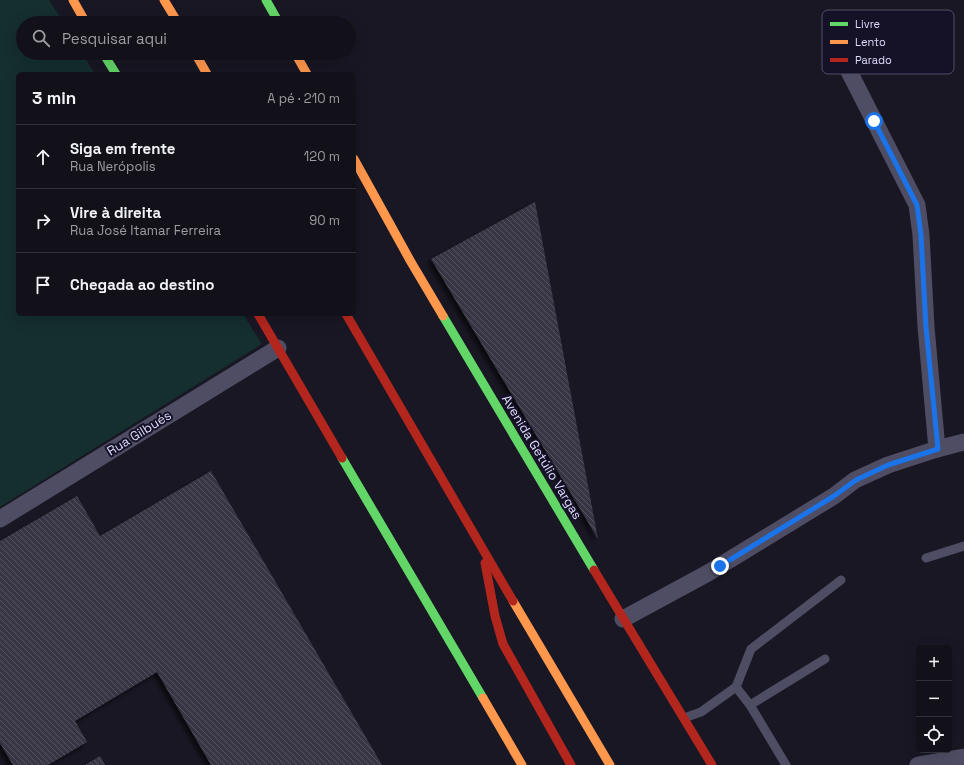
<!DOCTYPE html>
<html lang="pt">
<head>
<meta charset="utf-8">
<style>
	:root { --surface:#12111a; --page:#1f1f27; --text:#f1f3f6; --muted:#9c9da2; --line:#313139 }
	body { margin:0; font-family:"Space Grotesk",sans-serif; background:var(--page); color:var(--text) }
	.controls { position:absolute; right:12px; bottom:12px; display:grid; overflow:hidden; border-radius:6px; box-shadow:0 4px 16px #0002 }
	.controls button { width:36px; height:36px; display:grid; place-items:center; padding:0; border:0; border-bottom:1px solid var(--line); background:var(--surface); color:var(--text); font:20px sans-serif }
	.stop { position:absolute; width:12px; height:12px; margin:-9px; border:3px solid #1a73e8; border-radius:50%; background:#fff }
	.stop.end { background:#1a73e8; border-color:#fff; box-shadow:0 1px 4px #0008 }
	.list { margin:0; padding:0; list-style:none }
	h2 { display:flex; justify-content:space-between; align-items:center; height:52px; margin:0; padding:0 16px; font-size:17px }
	h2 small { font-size:13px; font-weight:400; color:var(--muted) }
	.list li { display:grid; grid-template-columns:26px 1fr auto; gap:12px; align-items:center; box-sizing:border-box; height:64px; padding:0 16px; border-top:1px solid var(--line) }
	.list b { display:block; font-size:15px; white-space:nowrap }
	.list p { margin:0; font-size:13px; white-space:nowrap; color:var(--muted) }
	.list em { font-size:13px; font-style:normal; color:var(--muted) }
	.icon { flex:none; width:22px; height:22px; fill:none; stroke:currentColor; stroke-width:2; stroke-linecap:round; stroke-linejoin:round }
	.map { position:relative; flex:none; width:964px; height:765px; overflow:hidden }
	.search { position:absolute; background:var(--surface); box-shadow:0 4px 16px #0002; left:16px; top:16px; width:340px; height:44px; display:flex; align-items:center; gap:10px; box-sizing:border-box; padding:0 14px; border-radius:22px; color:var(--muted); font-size:15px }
	.panel { position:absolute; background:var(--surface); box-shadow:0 4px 16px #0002; left:16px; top:72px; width:340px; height:244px; border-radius:6px }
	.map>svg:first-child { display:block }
	.pitch { fill:#152e2e }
	.building { fill:url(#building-back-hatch); filter:url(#shadow) }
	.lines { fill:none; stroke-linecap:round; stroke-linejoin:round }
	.lane { stroke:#4e4d63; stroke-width:9 }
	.street { stroke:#4e4d63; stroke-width:17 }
	.fast { stroke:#63d668; stroke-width:9 }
	.slow { stroke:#ff974d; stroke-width:9 }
	.jam { stroke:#b3261e; stroke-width:9 }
	.route { stroke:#1a73e8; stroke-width:5 }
	.labels { text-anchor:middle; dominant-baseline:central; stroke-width:4; stroke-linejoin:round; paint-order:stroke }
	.street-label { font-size:13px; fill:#dfdcfd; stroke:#151228 }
	.key { fill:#151228; stroke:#524f68; stroke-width:1 }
	.key-label { font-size:11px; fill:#dfdcfd }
</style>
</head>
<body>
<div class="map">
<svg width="964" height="765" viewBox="0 0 964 765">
	<defs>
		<pattern id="building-back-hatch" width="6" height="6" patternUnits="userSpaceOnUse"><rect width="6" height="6" fill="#383644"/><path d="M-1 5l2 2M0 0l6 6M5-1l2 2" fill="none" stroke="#545260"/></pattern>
		<filter id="shadow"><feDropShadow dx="-3.5" dy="3.5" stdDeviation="2" flood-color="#0009"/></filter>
	</defs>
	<rect width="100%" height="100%" fill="#181723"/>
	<polygon class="pitch" points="0,0 49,0 64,23 23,23 23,53 82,53 95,74 18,74 18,314 243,314 262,344 0,507"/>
	<g class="building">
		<polygon points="535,202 598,539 431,259"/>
		<polygon points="211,471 382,765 211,765 157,672 75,721 87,742 48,765 13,765 0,743 0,541 77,496 100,536"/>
		<polygon points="100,756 105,765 85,765"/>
	</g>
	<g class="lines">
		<g class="lane">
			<polyline points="926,558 964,546"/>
			<polyline points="736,687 751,649 841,580"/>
			<polyline points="750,705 825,659"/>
			<polyline points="684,718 701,712 736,687 750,705 786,765"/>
		</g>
		<g class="street">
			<polyline points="831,36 917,205 921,235 926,327 937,449"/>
			<polyline points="0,519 278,348"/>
			<polyline points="623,619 708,573 834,496 855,480 888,465 937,449 964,442"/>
			<polyline points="918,765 964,757"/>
		</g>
		<g class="fast">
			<polyline points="266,0 279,23"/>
			<polyline points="103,53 116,74"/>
			<polyline points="443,316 594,570"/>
			<polyline points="342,458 483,698"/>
		</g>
		<g class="slow">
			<polyline points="73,0 86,23"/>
			<polyline points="164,0 178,23"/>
			<polyline points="195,53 207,74"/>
			<polyline points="295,53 307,74"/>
			<polyline points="354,159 411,262 443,316"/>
			<polyline points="513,601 610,765"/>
			<polyline points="483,698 522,765"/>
		</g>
		<g class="jam">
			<polyline points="258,314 342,458"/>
			<polyline points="346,314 513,601"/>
			<polyline points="485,563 495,616 503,644 571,765"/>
			<polyline points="594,570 712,765"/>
		</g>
	</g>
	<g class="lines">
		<polyline class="route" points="720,566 834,496 856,480 888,465 938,449 926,327 921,235 917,205 874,121"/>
	</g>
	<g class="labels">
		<g class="street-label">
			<text transform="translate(139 433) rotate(-32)">Rua Gilbués</text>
			<text transform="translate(542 457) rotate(59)">Avenida Getúlio Vargas</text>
		</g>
	</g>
	<rect x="822" y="10" width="132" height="64" rx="6" class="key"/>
	<rect x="830" y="22" width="18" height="4" fill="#63d668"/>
	<rect x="830" y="40" width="18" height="4" fill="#ff974d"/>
	<rect x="830" y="58" width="18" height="4" fill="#b3261e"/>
	<g class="key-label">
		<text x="855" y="28">Livre</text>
		<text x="855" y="46">Lento</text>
		<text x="855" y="64">Parado</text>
	</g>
</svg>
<div class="controls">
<button>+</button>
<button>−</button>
<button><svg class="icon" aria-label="locate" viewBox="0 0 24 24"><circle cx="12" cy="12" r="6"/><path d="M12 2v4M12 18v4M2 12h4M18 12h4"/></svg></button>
</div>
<div class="stop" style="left:874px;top:121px"></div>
<div class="stop end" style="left:720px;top:566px"></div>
<div class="search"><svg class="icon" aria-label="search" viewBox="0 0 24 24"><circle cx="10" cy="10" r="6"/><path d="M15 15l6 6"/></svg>Pesquisar aqui</div>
<section class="panel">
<h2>3 min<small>A pé · 210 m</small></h2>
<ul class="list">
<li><svg class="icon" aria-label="ahead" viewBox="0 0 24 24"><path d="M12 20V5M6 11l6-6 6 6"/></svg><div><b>Siga em frente</b><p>Rua Nerópolis</p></div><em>120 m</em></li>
<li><svg class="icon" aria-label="right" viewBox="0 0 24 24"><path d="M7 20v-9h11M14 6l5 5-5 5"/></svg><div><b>Vire à direita</b><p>Rua José Itamar Ferreira</p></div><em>90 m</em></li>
<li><svg class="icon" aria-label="arrive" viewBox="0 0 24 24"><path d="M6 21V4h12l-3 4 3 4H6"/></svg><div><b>Chegada ao destino</b></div></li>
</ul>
</section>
</div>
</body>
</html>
